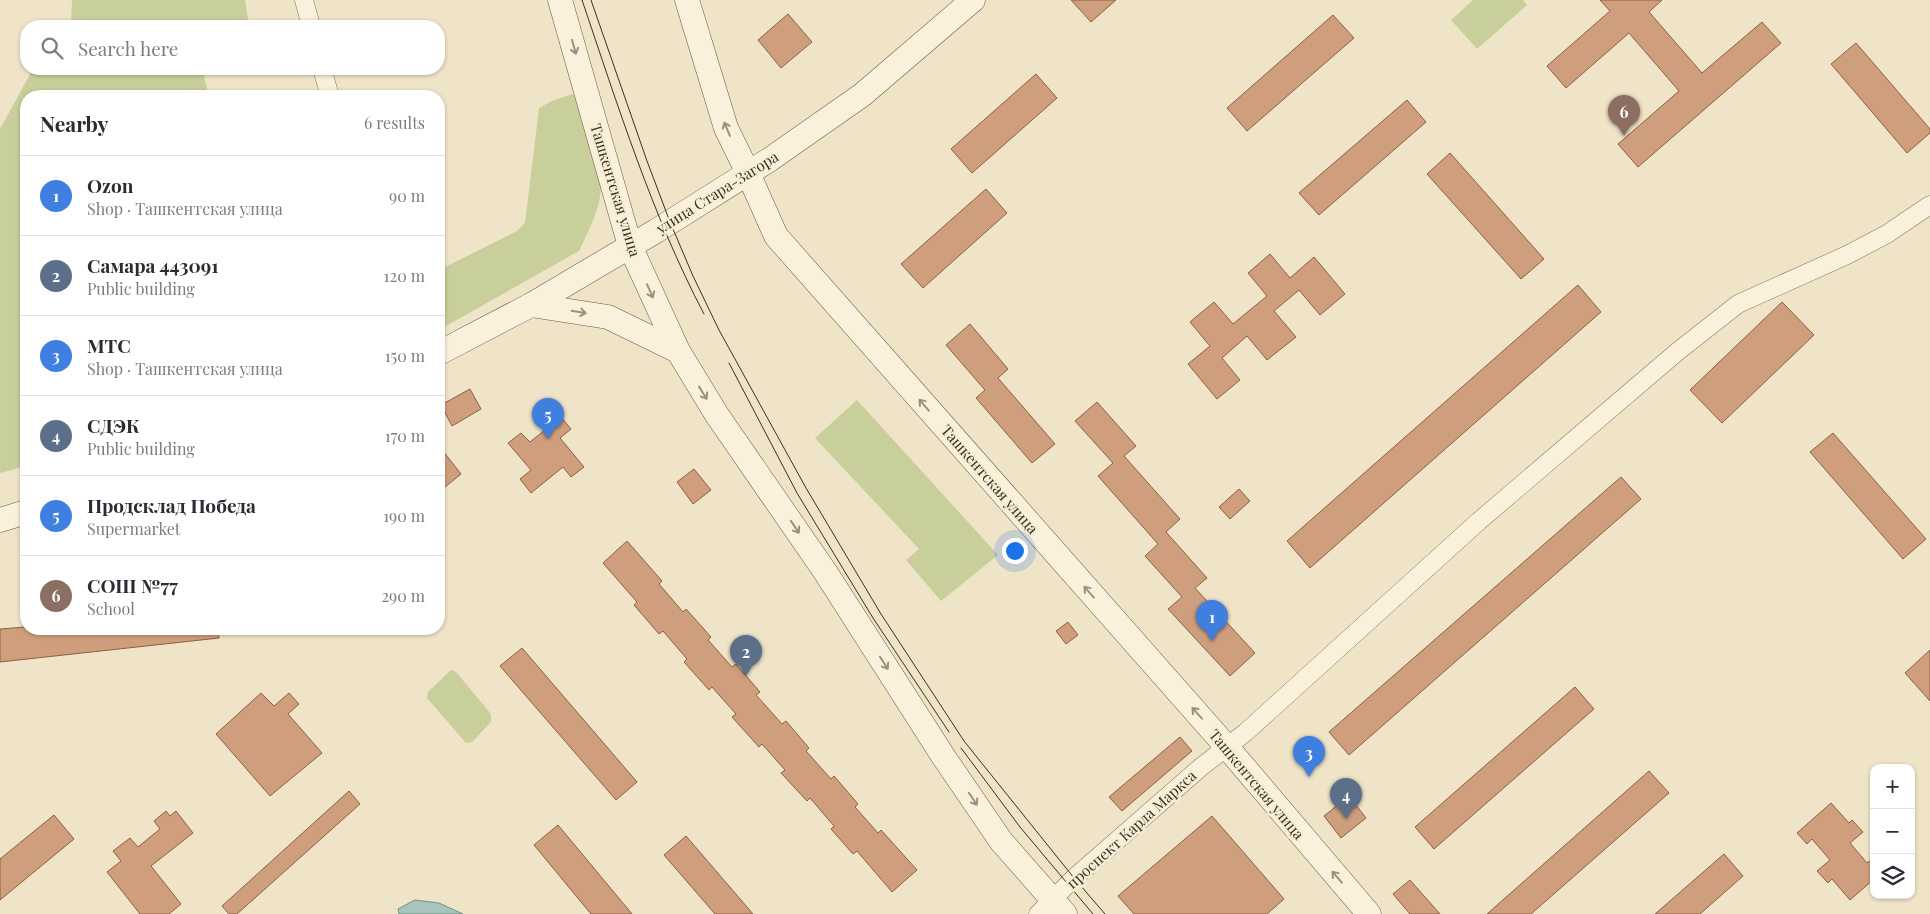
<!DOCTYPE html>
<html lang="en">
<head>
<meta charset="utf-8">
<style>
	:root { --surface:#fff; --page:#f7f7f7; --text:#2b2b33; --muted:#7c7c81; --line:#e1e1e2; --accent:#2563eb }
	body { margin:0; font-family:"Playfair Display",serif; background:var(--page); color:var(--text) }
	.controls { position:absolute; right:15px; bottom:15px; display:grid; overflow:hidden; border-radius:10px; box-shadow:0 1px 4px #0004 }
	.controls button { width:45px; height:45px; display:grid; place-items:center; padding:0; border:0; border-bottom:1px solid var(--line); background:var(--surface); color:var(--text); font:25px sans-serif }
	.you { position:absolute; left:1014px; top:550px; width:18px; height:18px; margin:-12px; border:4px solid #fff; border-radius:50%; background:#1a73e8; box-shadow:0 0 0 8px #1a73e833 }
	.badge { display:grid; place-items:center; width:32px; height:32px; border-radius:50%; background:var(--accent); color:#fff; font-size:16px; font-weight:700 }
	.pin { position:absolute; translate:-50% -41px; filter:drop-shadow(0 1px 2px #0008) }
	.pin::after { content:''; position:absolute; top:26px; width:18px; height:15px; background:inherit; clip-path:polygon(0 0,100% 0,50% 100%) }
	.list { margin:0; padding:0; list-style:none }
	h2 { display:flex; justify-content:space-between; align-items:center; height:65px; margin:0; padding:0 20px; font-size:21px }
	h2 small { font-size:16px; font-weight:400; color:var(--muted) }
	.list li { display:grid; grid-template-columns:32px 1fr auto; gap:15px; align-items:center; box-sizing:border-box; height:80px; padding:0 20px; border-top:1px solid var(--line) }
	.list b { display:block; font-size:19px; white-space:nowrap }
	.list p { margin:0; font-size:16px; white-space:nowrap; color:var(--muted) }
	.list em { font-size:16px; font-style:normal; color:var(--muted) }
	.icon { flex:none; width:28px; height:28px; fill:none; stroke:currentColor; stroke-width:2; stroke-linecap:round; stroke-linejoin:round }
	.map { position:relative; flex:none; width:1930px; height:914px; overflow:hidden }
	.search { position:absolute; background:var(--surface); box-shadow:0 1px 4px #0004; left:20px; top:20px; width:425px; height:55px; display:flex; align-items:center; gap:12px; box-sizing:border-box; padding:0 18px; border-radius:20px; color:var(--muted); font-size:19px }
	.panel { position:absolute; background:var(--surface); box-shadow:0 1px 4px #0004; left:20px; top:90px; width:425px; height:545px; border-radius:20px }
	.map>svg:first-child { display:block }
	.green { fill:#c9cf9b }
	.water { fill:#a9c4bc; stroke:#6f938a }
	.building { fill:#cf9f7d; stroke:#8d5f41 }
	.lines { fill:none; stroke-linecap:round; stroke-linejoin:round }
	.minor-casing { stroke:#8d765c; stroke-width:19 }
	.secondary-casing { stroke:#6f573f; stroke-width:25 }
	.minor { stroke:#faf1dc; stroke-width:18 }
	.secondary { stroke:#faf1dc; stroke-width:24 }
	.tram { stroke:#3d2e20; stroke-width:1 }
	.oneway { stroke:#9c907e }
	.labels { text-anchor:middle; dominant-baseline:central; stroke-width:5; stroke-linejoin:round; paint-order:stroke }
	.street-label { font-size:15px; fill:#3d2e20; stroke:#f7eed8 }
</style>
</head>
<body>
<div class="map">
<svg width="1930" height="914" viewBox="0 0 1930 914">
	<rect width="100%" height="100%" fill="#f0e4c8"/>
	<g class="green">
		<polygon points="72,0 245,0 249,26 71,26"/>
		<polygon points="1473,0 1523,0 1527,5 1477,49 1451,20"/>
		<polygon points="33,69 202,69 209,96 26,96 26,466 0,473 0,129"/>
		<path d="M 575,93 C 584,120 605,169 600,197 C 597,215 587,234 579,251 L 439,330 L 439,270 L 517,231 L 525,223 L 539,108 L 552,101 Z"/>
		<polygon points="857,400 998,555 941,601 906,560 919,549 815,438"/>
		<polygon points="451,670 456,672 491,714 491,722 472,742 466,743 427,698 428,692"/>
	</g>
	<polygon class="water" points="415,900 439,903 463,914 399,914 398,909"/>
	<g class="building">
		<polygon points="1071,0 1116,0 1091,22"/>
		<polygon points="1600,0 1662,0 1649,12 1702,73 1762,22 1781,43 1638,167 1618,144 1679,91 1629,33 1566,88 1547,66 1610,11"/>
		<polygon points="788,14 812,42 781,68 758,40"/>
		<polygon points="1333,15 1354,38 1247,131 1227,108"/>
		<polygon points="1856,43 1930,129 1930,133 1907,153 1831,64"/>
		<polygon points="1036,74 1057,98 972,173 951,149"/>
		<polygon points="1407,100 1426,122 1319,215 1299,193"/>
		<polygon points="1450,153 1544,259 1521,279 1427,174"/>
		<polygon points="986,189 1007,213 923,288 901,264"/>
		<polygon points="1270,254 1290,278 1314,257 1345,294 1320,315 1299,290 1274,311 1296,337 1267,360 1247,336 1222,358 1240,380 1217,399 1188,364 1210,346 1190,322 1214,302 1233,324 1267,296 1248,273"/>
		<polygon points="1578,285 1601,312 1310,568 1287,541"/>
		<polygon points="1782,302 1814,335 1722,423 1690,390"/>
		<polygon points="970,324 1008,369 998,378 1055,444 1032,463 976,398 985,390 946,345"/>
		<polygon points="470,389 481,409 452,426 441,405"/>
		<polygon points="1097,402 1136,446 1124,456 1180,519 1166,532 1207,578 1195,588 1255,653 1230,676 1168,609 1182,597 1145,556 1158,544 1098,476 1113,463 1075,421"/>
		<polygon points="561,417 571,429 560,438 584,467 571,477 563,467 531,493 520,479 531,470 508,443 521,433 530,442"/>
		<polygon points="1833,433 1926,539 1903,559 1810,452"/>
		<polygon points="439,446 461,474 439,492"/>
		<polygon points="694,469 711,490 693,504 677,482"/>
		<polygon points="1621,477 1641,499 1349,755 1329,732"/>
		<polygon points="1239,489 1250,501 1230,519 1219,507"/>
		<polygon points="627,541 662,581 659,584 683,612 686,609 711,637 708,640 732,667 736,664 760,692 756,695 782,724 786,721 809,748 806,751 831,779 834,776 858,804 855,807 878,833 881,830 917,870 892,892 857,851 853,854 831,829 834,826 810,798 807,801 781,773 785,770 762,744 759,747 732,717 736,714 712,687 709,690 684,662 687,659 663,631 659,634 634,605 637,602 603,563"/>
		<polygon points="1068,622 1078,635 1066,644 1056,631"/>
		<polygon points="26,627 26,629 218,629 219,638 0,662 0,629"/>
		<polygon points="522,648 637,782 616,800 500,666"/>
		<polygon points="1930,650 1930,701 1905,673"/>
		<polygon points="1575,687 1594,709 1434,849 1415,827"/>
		<polygon points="261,693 274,706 289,693 299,704 288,714 322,753 270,796 216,734"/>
		<polygon points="1180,737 1192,751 1122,811 1109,797"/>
		<polygon points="1649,771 1669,793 1531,914 1487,914"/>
		<polygon points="349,791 360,804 237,914 229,914 222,906"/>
		<polygon points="1349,796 1366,818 1341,838 1324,816"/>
		<polygon points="1831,803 1849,823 1852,820 1863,832 1850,843 1867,863 1874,858 1874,879 1850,900 1832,879 1828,883 1817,871 1830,860 1812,839 1807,844 1797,833"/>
		<polygon points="166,811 170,816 176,811 193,833 151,866 181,904 169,914 140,914 107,872 121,861 113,851 130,838 138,847 160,829 154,821"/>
		<polygon points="54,815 74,839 0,900 0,859"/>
		<polygon points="1212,816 1284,899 1267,914 1134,914 1118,896"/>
		<polygon points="558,825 632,914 591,914 534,845"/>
		<polygon points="686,836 753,914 715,914 664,855"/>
		<polygon points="1724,854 1743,876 1700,914 1655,914"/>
		<polygon points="1410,880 1440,914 1410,914 1393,894"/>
	</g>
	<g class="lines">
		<g class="minor-casing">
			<g id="minor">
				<polyline points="304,0 311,26"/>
				<polyline points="322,69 330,96"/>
				<polyline points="1038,914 1074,878 1201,767 1246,732 1479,521 1677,352 1738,304 1847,255 1887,234 1930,205"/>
			</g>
		</g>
		<g class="secondary-casing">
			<g id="secondary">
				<polyline points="560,0 630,246 678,351 717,415 826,573 943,756 1001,841 1065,914"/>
				<polyline points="687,0 726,128 748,173 776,236 1226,746 1369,914"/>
				<polyline points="531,305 608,317 678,351"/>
				<polyline points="439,353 531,305 656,231 769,160 862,95 973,0"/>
				<polyline points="0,520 26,512"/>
			</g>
		</g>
		<use href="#minor" class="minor"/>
		<use href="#secondary" class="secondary"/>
		<g class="tram">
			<path d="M 582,0 C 618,106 652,215 704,314"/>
			<polyline points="591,0 647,161 670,222 693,276 719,330 806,488 881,614 964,741 1074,878 1105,914"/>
			<polyline points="729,363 797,493 873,618 949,732"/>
			<polyline points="961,748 1020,827 1093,914"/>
		</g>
	</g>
	<defs><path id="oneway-shaft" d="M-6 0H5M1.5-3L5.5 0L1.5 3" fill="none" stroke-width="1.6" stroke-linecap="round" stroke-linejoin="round" transform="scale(1.25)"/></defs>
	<g class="oneway">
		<use href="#oneway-shaft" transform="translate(574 47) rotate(74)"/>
		<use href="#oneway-shaft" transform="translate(727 129) rotate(-113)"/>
		<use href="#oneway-shaft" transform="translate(650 291) rotate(66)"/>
		<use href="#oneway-shaft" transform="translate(579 312) rotate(9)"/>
		<use href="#oneway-shaft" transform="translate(703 393) rotate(58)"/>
		<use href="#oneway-shaft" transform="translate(924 405) rotate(-131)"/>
		<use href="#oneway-shaft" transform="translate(795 527) rotate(56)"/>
		<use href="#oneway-shaft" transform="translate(1089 592) rotate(-131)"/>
		<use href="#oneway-shaft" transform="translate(884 663) rotate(57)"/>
		<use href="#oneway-shaft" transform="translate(1197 713) rotate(-132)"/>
		<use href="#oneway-shaft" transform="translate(973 799) rotate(56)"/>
		<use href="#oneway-shaft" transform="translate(1337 877) rotate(-131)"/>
	</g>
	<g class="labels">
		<g class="street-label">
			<text transform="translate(616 190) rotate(73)">Ташкентская улица</text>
			<text transform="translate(717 192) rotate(-32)">улица Стара-Загора</text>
			<text transform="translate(990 479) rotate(49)">Ташкентская улица</text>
			<text transform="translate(1257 784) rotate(50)">Ташкентская улица</text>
			<text transform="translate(1131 829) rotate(-42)">проспект Карла Маркса</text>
		</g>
	</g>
</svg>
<div class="controls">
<button>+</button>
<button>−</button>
<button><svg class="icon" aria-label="layers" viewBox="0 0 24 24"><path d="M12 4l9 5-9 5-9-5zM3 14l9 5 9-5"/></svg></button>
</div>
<div class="you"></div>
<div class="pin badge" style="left:1212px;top:641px;background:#3f7fe0">1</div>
<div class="pin badge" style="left:746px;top:676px;background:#5c6f8a">2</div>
<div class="pin badge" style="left:1309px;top:777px;background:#3f7fe0">3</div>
<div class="pin badge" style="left:1346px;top:819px;background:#5c6f8a">4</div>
<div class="pin badge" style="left:548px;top:439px;background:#3f7fe0">5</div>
<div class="pin badge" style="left:1624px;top:136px;background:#8d6e63">6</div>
<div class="search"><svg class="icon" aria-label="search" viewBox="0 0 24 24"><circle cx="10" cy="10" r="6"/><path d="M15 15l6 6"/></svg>Search here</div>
<section class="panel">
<h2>Nearby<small>6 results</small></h2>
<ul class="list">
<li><span class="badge" style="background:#3f7fe0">1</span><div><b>Ozon</b><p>Shop · Ташкентская улица</p></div><em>90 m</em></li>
<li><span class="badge" style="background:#5c6f8a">2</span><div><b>Самара 443091</b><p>Public building</p></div><em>120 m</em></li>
<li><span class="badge" style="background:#3f7fe0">3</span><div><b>МТС</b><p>Shop · Ташкентская улица</p></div><em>150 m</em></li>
<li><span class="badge" style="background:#5c6f8a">4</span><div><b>СДЭК</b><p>Public building</p></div><em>170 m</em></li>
<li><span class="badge" style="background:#3f7fe0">5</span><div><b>Продсклад Победа</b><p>Supermarket</p></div><em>190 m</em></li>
<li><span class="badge" style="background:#8d6e63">6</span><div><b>СОШ №77</b><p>School</p></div><em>290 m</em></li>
</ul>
</section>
</div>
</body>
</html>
